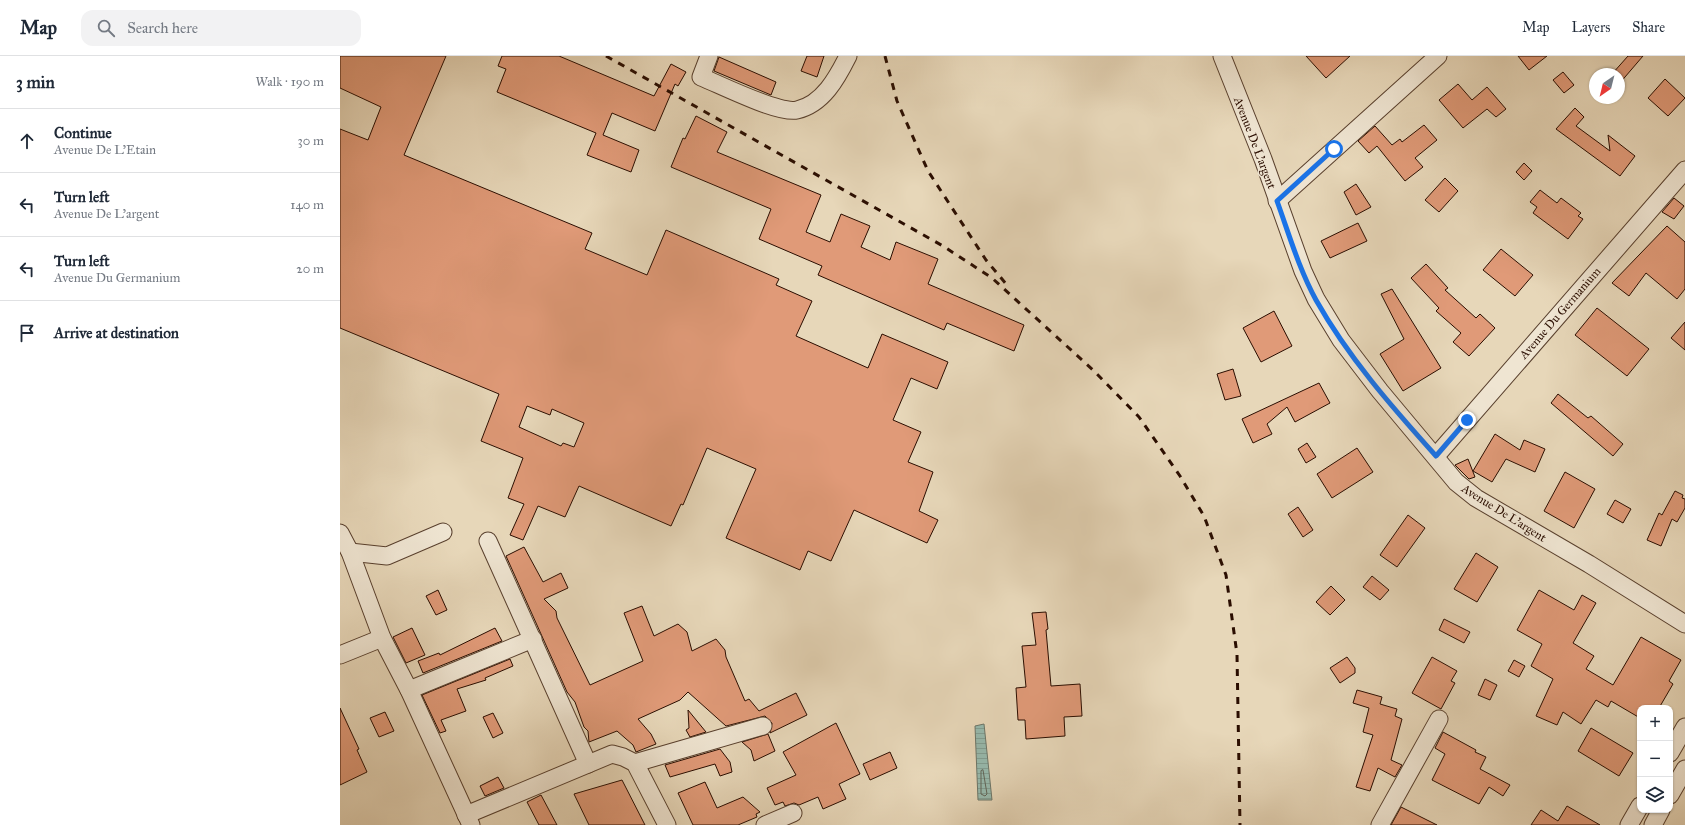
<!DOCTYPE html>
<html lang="en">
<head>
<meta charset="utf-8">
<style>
	:root { --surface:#fff; --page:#f2f2f3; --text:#1f2937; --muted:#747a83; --line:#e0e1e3 }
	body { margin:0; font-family:"IM FELL Great Primer",serif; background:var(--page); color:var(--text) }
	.controls { position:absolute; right:12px; bottom:12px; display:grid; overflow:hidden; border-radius:8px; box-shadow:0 1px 3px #0004 }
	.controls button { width:36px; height:36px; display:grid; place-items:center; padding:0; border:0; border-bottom:1px solid var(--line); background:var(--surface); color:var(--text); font:20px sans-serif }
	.compass { position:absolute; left:1249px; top:12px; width:36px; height:36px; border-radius:50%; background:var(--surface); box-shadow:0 1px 3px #0004; rotate:215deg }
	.stop { position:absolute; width:12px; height:12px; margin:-9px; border:3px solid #1a73e8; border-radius:50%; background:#fff }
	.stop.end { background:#1a73e8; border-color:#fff; box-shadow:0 1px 4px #0008 }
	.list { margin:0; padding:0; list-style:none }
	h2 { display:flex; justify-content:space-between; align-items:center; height:52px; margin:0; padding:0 16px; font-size:17px }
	h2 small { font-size:13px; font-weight:400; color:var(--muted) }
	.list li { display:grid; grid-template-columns:26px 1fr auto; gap:12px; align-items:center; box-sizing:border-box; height:64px; padding:0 16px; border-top:1px solid var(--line) }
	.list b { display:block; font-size:15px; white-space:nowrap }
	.list p { margin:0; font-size:13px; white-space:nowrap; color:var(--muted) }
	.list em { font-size:13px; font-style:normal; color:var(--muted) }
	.icon { flex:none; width:22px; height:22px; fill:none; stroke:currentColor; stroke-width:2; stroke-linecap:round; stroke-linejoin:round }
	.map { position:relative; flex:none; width:1345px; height:769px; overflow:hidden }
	header { display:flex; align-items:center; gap:24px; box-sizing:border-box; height:56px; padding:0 20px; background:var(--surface); border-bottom:1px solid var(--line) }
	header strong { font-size:19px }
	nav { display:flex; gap:22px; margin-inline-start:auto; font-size:14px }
	.search { width:280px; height:36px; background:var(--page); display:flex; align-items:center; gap:10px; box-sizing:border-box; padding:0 14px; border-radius:12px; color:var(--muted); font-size:15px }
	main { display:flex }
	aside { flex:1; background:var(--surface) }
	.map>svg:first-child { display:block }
	.water { fill:url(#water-rules); stroke:#6b7568 }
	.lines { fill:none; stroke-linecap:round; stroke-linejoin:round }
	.shore { stroke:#606457; stroke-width:1 }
	.building { fill:#e09a78; stroke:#2a0d00; fill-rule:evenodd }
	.minor-casing { stroke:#59402e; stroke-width:19 }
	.minor { stroke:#efe5d2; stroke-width:17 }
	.rail { stroke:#2a0d00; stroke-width:3; stroke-dasharray:7 7; stroke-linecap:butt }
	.route { stroke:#1a73e8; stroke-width:5 }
	.labels { text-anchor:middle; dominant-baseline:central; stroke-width:3; stroke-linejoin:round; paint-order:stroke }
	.street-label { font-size:12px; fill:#2a0d00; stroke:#efe5d2 }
</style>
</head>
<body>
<header>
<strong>Map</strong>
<div class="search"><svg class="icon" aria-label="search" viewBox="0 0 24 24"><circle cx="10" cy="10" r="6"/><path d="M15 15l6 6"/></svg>Search here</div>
<nav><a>Map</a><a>Layers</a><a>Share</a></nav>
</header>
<main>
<aside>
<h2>3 min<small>Walk · 190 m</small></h2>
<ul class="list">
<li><svg class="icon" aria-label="ahead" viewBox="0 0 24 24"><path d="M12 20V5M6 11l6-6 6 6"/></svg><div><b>Continue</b><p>Avenue De L'Etain</p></div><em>30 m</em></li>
<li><svg class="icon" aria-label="left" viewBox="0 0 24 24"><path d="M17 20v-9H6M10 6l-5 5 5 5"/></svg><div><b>Turn left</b><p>Avenue De L'argent</p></div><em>140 m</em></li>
<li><svg class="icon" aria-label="left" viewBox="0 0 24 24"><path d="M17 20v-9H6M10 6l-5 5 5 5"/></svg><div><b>Turn left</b><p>Avenue Du Germanium</p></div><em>20 m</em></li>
<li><svg class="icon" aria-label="arrive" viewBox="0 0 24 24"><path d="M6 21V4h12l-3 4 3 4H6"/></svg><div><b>Arrive at destination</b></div></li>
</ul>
</aside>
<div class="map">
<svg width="1345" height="769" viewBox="0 0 1345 769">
	<defs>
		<pattern id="water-rules" width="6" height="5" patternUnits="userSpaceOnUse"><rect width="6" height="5" fill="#97baae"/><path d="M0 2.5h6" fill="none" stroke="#829f94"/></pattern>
	</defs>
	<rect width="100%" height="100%" fill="#e7d7b9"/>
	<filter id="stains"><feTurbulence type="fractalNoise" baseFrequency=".005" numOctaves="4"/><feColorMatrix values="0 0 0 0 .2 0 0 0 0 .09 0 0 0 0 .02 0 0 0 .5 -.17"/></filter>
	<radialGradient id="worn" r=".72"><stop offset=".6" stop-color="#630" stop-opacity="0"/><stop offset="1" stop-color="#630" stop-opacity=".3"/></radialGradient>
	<polygon class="water" points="644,668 652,744 638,744 635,670"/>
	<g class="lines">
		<polygon class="shore" points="643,714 647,738 645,740 641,738 641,715"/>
	</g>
	<g class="building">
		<path d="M 0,0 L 106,0 L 64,99 L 252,177 L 245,193 L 307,219 L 326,174 L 439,223 L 436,229 L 472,245 L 456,280 L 528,312 L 542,278 L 608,306 L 597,333 L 571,322 L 553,364 L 581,376 L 568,406 L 593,416 L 579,455 L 598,464 L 587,487 L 514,454 L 491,505 L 468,495 L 460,514 L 386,482 L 416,413 L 367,392 L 343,449 L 341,448 L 331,470 L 239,430 L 225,461 L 198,450 L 183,484 L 170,479 L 184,448 L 168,442 L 183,402 L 141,385 L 159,338 L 0,272 L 0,73 L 28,84 L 41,51 L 0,32 ZM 187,350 L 210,359 L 212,353 L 244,367 L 234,391 L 223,387 L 221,390 L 179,371 Z"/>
		<polygon points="162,0 219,0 314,40 331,8 346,16 338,30 335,28 315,75 272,57 263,79 299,94 291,116 247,99 256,77 157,36 166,13 158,10"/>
		<polygon points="467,0 484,0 477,21 461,15"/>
		<polygon points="966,0 1010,0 986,22"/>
		<polygon points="1178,0 1207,0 1189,14"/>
		<polygon points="1288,0 1303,0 1279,28 1279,18 1272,18"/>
		<polygon points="379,1 436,26 431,39 374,15"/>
		<polygon points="1223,16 1234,29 1224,37 1213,24"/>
		<polygon points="1325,23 1345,42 1328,60 1308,42"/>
		<polygon points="1118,28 1132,44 1147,31 1166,53 1156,61 1147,53 1123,72 1099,44"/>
		<polygon points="1235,52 1244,61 1236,70 1270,95 1268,79 1295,100 1280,120 1216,73"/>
		<polygon points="356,60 387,76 377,96 481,139 466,176 490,186 501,158 530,170 521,191 550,204 556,186 598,203 588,228 684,269 674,295 607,267 604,274 478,219 482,210 419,183 431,153 331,111 343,82 345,83"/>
		<polygon points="1084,69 1097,84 1075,102 1083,111 1065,125 1037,90 1029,97 1018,85 1035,70 1052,89 1060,83 1062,86"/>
		<polygon points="1184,107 1192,115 1184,124 1176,116"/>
		<polygon points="1105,122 1118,135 1099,156 1085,144"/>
		<polygon points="1016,128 1031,151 1016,159 1004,136"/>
		<polygon points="1200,134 1217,147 1221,142 1241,157 1238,160 1243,163 1228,183 1193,157 1197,151 1190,146"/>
		<polygon points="1334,142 1344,150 1334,163 1322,156"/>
		<polygon points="1018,167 1027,185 990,202 981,185"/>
		<polygon points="1327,170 1345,186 1345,233 1337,243 1306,217 1289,240 1272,227"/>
		<polygon points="1161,193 1193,219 1175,240 1143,214"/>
		<polygon points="1086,208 1108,232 1105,234 1136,262 1140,258 1155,272 1129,300 1113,286 1121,277 1096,255 1099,252 1071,222"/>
		<polygon points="1052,233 1101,312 1063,335 1040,298 1064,283 1041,238"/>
		<polygon points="1257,252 1309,293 1287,320 1235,279"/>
		<polygon points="934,255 952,290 921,306 903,272"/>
		<polygon points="1345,266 1345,294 1331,282"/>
		<polygon points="893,313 901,340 885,344 877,318"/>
		<polygon points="979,327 990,347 955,366 947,351 927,368 932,378 913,387 902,363"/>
		<polygon points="1218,338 1248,362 1251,360 1283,388 1273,400 1211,347"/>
		<polygon points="1155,378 1180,394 1184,384 1205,393 1195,416 1166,403 1152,426 1133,415"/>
		<polygon points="967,387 976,401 966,407 958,393"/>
		<polygon points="1017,392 1033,416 992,442 977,418"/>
		<polygon points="1128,403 1135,421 1129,423 1115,409"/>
		<polygon points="1225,416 1255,433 1234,472 1204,455"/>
		<polygon points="1335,435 1343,439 1342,442 1345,443 1345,452 1337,466 1332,463 1321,490 1307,484 1319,457 1322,459"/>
		<polygon points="1275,444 1291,453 1283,467 1267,458"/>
		<polygon points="958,451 973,474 963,481 948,458"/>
		<polygon points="1068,459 1085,472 1057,511 1040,499"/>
		<polygon points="184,491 203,526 221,517 228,532 204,543 216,555 217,562 250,629 303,605 284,557 302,550 314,580 338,568 347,576 352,595 376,583 385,594 386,601 405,645 409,643 419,655 456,637 467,659 430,677 432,667 425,660 386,670 348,636 340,644 298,663 311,678 316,688 296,696 293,689 277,675 249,686 248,675 244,671 235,646 227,636 166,500"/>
		<polygon points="1136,497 1158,511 1137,546 1114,533"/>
		<polygon points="1032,520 1049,534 1040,544 1023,531"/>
		<polygon points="991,530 1005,544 990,559 976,546"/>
		<polygon points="98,534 107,554 96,559 86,540"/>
		<polygon points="1199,534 1234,554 1242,539 1256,547 1233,587 1254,600 1246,613 1273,629 1301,581 1341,604 1329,625 1333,628 1319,652 1300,652 1300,662 1271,645 1268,651 1256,644 1241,668 1223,656 1217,669 1196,660 1213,623 1191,610 1202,588 1177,574"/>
		<polygon points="706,556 708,573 706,574 711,630 740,628 742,660 724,661 725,680 686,683 685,664 678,664 676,632 686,631 682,590 696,589 692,557"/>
		<polygon points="1104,563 1130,576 1124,587 1099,574"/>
		<polygon points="72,572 85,599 66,607 53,581"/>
		<polygon points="155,572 162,585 83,617 78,605 99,597 100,599"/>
		<polygon points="1007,601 1015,612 1015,617 1000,627 990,612"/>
		<polygon points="1092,601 1117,615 1111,625 1115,627 1101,653 1072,637"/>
		<polygon points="170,603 173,610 145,622 146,624 117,633 126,655 101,664 106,675 100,677 82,639"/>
		<polygon points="1174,604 1185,610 1179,621 1168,615"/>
		<polygon points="1145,623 1157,629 1150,644 1138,639"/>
		<polygon points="1017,634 1042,641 1040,648 1057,653 1055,660 1062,663 1051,704 1062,709 1055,721 1038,712 1030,735 1016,731 1033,679 1023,676 1029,652 1013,647"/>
		<polygon points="0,652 19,693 17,694 27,716 0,729"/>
		<polygon points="348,654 366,676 350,681 346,674 349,672"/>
		<polygon points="45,656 54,675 39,681 30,662"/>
		<polygon points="153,657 163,677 153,682 143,661"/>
		<polygon points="496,667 520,718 499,728 506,743 483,753 478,741 459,749 454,747 445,750 443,746 435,749 427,732 456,719 443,696"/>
		<polygon points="1251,672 1293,697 1279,720 1238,695"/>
		<polygon points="1103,676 1136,694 1135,696 1146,701 1140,713 1170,729 1163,740 1149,731 1139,748 1092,724 1105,698 1095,692"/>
		<polygon points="428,678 435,695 414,705 411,694 402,686"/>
		<polygon points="380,693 390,706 392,716 380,720 375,708 330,721 325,709"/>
		<polygon points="550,696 557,712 530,724 523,708"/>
		<polygon points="158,721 164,732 145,740 140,730"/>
		<polygon points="282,724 305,769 249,769 234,738"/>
		<polygon points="365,726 377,752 403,741 420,756 416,758 417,761 398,769 353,769 338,737"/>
		<polygon points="201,739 217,769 199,769 187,746"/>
		<polygon points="1227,750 1260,769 1191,769 1201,754 1218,765"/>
		<polygon points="1061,751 1097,769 1051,769"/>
	</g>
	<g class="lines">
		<g class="minor-casing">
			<g id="minor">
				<path d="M 369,0 L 361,21 C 381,29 438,58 457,54 C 483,48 497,22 508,0"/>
				<polyline points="882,0 923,103 963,215 976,243 1001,284 1040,335 1116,426 1136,442 1249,508 1345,568"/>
				<polyline points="937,145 1098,0"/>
				<polyline points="1096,400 1345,114"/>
				<polyline points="0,477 10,496 42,582 69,634 131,769"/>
				<polyline points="148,485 248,708"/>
				<polyline points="10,496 47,500 103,476"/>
				<polyline points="0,599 42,582"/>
				<polyline points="69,634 193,583"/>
				<polyline points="1330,697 1345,671"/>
				<polyline points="295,707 423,670"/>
				<polyline points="1330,739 1345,713"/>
				<polyline points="126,759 272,698 283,701 295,707 327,769"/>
				<polyline points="425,769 453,757"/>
				<polyline points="1040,769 1099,663"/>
				<polyline points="1289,769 1300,750"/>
				<polyline points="1313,769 1321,754"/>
			</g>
		</g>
		<use href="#minor" class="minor"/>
		<g class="rail">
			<polyline points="266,0 603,190 652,222 753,314 799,361 840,420 864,460 886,519 897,598 900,769"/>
			<polyline points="545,0 557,45 588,115 646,204 667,229"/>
		</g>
	</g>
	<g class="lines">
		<path class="route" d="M 994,93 L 937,145 C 949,178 959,213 976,244 C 1008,301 1052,351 1096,400 L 1127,364"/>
	</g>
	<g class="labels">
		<g class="street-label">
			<text transform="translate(915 87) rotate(69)">Avenue De L'argent</text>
			<text transform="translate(1220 257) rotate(-49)">Avenue Du Germanium</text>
			<text transform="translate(1164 457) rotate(32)">Avenue De L'argent</text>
		</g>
	</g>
	<rect width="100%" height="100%" filter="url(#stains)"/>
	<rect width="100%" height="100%" fill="url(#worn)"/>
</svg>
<div class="controls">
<button>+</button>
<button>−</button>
<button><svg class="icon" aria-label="layers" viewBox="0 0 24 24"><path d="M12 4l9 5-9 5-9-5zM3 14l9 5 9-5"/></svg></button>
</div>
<svg class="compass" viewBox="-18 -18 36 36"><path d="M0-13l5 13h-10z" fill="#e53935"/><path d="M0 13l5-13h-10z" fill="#747a83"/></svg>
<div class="stop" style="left:994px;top:93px"></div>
<div class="stop end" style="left:1127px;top:364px"></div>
</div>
</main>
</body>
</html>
